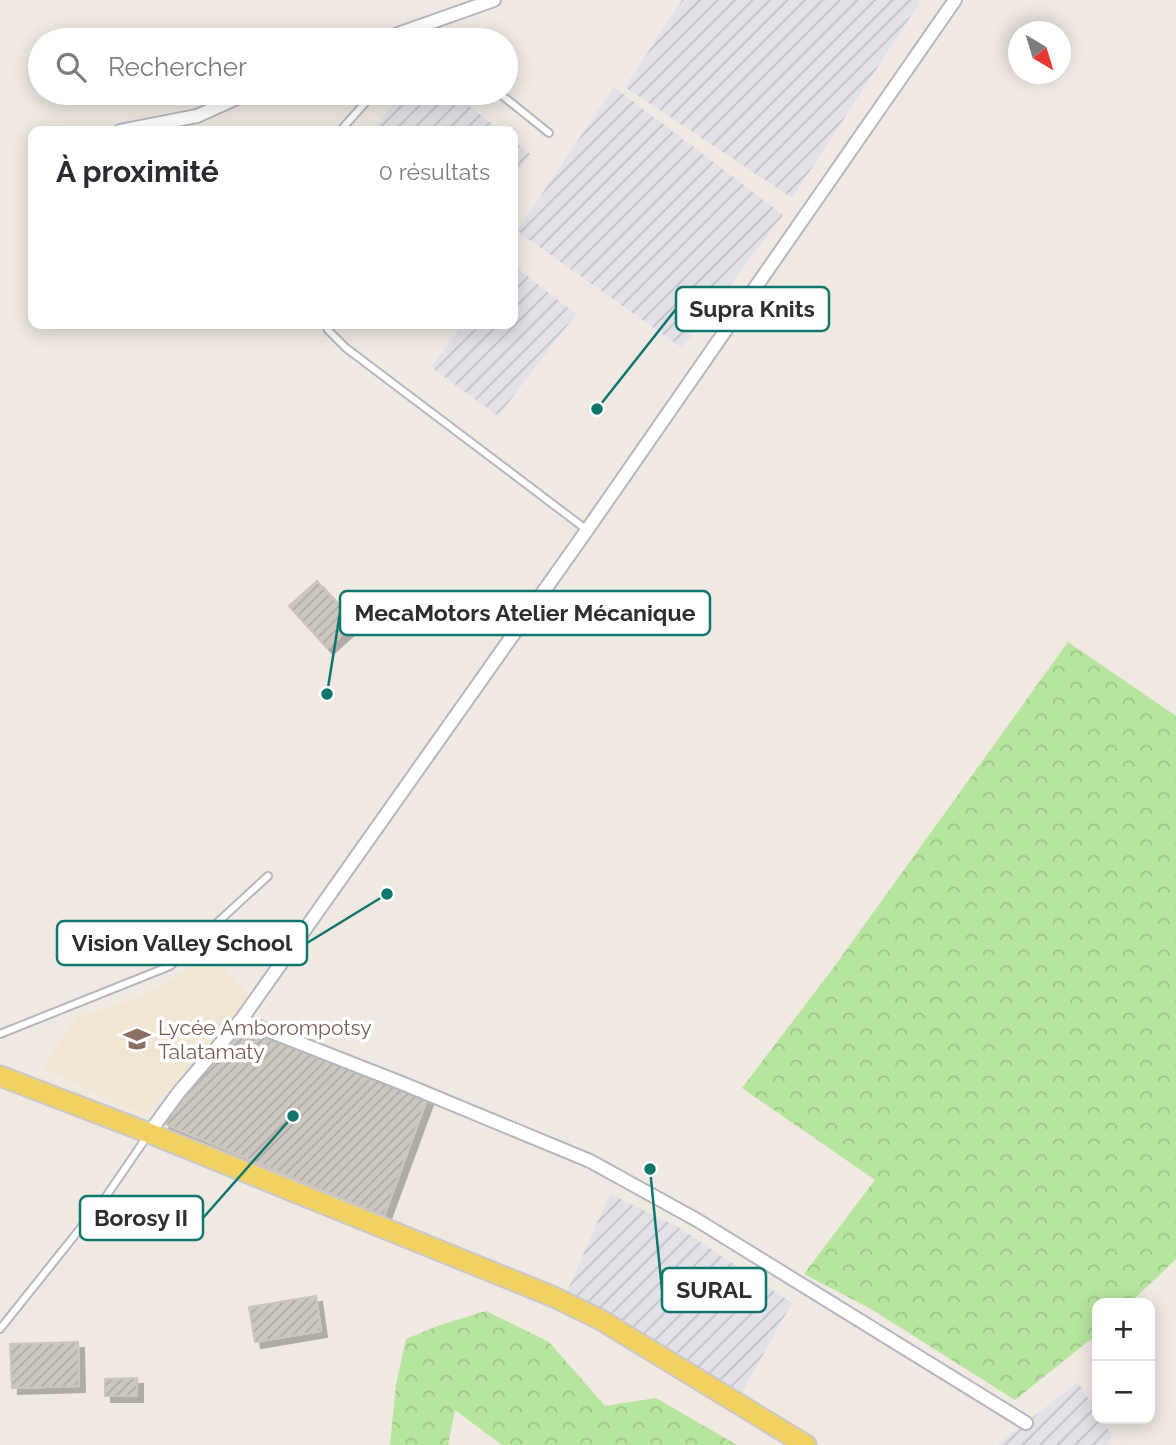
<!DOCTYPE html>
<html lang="fr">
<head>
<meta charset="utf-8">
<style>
	:root { --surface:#fff; --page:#f7f7f7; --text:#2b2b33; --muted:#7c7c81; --line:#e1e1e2 }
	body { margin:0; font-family:Raleway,sans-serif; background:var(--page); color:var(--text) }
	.controls { position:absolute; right:21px; bottom:21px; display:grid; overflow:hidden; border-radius:14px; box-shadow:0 4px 18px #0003 }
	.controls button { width:63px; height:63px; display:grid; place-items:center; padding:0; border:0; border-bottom:2px solid var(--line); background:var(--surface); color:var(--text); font:35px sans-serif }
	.compass { position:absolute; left:1008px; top:21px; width:63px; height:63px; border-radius:50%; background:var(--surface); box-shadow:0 4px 18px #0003; rotate:142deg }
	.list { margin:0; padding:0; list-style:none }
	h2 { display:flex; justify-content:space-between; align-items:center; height:91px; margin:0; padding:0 28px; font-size:30px }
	h2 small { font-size:23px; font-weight:400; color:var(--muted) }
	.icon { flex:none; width:38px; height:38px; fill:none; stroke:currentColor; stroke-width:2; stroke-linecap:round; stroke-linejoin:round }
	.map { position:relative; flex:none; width:1176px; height:1445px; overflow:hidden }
	.search { position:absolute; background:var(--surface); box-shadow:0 4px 18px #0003; left:28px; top:28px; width:490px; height:77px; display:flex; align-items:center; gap:18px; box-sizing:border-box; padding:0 24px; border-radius:38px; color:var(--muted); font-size:26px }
	.panel { position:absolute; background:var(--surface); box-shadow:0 4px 18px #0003; left:28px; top:126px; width:490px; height:203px; border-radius:14px }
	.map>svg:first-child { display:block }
	.industrial { fill:url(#industrial-furrows) }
	.education { fill:#f0e6d1 }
	.forest { fill:url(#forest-crowns) }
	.building { fill:url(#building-hatch); stroke:#cbc5ba; stroke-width:2; filter:url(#shadow) }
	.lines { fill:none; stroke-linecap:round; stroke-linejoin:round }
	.lane-casing { stroke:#b4b7c1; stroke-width:10 }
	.street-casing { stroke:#b4b7c1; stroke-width:16 }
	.primary-casing { stroke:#c9c9c9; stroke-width:23 }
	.lane { stroke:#fff; stroke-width:6 }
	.street { stroke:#fff; stroke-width:12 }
	.primary { stroke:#f2d163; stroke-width:19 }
	.labels { text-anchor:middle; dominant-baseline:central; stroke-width:7; stroke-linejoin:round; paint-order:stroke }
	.education-label { font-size:21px; fill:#785e54; stroke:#fff; text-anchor:start }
	.leader { fill:none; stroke:#0f766e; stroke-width:2.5 }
	.callout-dot { fill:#0f766e; stroke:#fff; stroke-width:2.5 }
	.callout { fill:#fff; stroke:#0f766e; stroke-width:2.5 }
	.callout-label { font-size:23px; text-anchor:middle; font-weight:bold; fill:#2e2e2e }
</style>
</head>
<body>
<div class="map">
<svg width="1176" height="1445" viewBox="0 0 1176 1445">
	<defs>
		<pattern id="industrial-furrows" width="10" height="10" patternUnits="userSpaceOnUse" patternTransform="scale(1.75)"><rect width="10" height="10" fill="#e3e1e8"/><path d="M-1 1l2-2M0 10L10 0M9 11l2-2" fill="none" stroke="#c3c1c7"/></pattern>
		<pattern id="forest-crowns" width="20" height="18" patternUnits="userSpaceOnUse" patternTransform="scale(1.75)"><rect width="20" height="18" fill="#b6e59e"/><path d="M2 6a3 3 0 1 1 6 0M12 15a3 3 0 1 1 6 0" fill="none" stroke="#9dc588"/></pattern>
		<pattern id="building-hatch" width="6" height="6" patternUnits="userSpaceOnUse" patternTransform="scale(1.75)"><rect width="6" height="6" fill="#cbc7bf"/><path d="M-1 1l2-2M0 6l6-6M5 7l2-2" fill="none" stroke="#afaba4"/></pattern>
		<filter id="shadow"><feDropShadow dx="6" dy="6" stdDeviation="0" flood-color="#0004"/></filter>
	</defs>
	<rect width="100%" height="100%" fill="#efe9e1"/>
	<g class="industrial">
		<polygon points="682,0 917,0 920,2 792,198 625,87"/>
		<polygon points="614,87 783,215 682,348 517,231"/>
		<polygon points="403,93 453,93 501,131 372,131"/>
		<polygon points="513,140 530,154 513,176"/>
		<polygon points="513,265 576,314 498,416 431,367 463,324 513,324"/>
		<polygon points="610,1194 678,1227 792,1303 741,1394 565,1296"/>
		<polygon points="1078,1382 1097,1412 1097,1419 1102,1419 1112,1435 1107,1445 997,1445"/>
	</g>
	<polygon class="education" points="210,956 251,997 145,1116 43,1067 77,1017 142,997"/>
	<g class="forest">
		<polygon points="1068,642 1176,716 1176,1259 1130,1303 1097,1303 1097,1334 1015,1400 871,1309 804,1274 875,1180 742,1088 834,967"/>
		<polygon points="486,1311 549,1342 605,1406 656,1398 737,1445 502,1445 455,1410 448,1445 390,1445 396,1384 406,1339 440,1325"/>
	</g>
	<g class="building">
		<polygon points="317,581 355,623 327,648 289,606"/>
		<polygon points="242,1029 427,1099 384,1216 163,1123 167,1108"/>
		<polygon points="316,1296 321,1331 255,1342 249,1307"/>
		<polygon points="78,1342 79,1386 12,1388 10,1344"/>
		<polygon points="137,1378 137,1396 105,1396 105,1379"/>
	</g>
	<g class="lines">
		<g class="lane-casing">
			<g id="lane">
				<polyline points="499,93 549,133"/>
				<polyline points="340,131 374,93"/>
				<polyline points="326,324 328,330 346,348 587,530"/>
				<polyline points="0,1034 170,966 268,876"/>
				<polyline points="0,1329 107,1195 148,1135"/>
			</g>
		</g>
		<g class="street-casing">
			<g id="street">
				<polyline points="381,40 494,0"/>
				<polyline points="120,131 197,116 248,93"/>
				<polyline points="241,1020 404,1084 590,1161 697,1220 1026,1423"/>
				<polyline points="149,1133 179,1092 241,1020 587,530 955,0"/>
			</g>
		</g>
		<g class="primary-casing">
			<polyline id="primary" points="0,1076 149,1133 554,1297 601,1320 806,1445"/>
		</g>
		<use href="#lane" class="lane"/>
		<use href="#street" class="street"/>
		<use href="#primary" class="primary"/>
	</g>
	<defs>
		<g id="school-bare" transform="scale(2.1)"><path d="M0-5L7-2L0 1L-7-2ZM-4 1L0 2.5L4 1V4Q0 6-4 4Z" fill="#8d6e63" stroke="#fff" stroke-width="2.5" paint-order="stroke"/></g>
	</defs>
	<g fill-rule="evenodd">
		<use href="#school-bare" x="137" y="1039"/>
	</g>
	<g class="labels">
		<g class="education-label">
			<text x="158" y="1027">Lycée Amborompotsy<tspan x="158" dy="24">Talatamaty</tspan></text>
		</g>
	</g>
	<path class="leader" d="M597 409L676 309M327 694L340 613M387 894L307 943M293 1116L203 1218M650 1169L662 1290"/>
	<g class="callout-dot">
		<circle cx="597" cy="409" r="7"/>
		<circle cx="327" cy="694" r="7"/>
		<circle cx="387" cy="894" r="7"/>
		<circle cx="293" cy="1116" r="7"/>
		<circle cx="650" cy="1169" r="7"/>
	</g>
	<g class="callout">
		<rect x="676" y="287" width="153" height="44" rx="7"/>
		<rect x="340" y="591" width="370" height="44" rx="7"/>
		<rect x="57" y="921" width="250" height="44" rx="7"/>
		<rect x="80" y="1196" width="123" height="44" rx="7"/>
		<rect x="662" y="1268" width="104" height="44" rx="7"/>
	</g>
	<g class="callout-label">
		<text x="752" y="317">Supra Knits</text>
		<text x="525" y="621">MecaMotors Atelier Mécanique</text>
		<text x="182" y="951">Vision Valley School</text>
		<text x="141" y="1226">Borosy II</text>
		<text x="714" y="1298">SURAL</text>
	</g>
</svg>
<div class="controls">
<button>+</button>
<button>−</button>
</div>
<svg class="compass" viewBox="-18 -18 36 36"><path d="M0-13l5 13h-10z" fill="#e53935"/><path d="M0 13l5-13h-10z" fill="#7c7c81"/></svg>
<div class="search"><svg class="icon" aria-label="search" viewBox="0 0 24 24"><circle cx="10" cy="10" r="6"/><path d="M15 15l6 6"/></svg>Rechercher</div>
<section class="panel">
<h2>À proximité<small>0 résultats</small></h2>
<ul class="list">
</ul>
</section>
</div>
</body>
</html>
